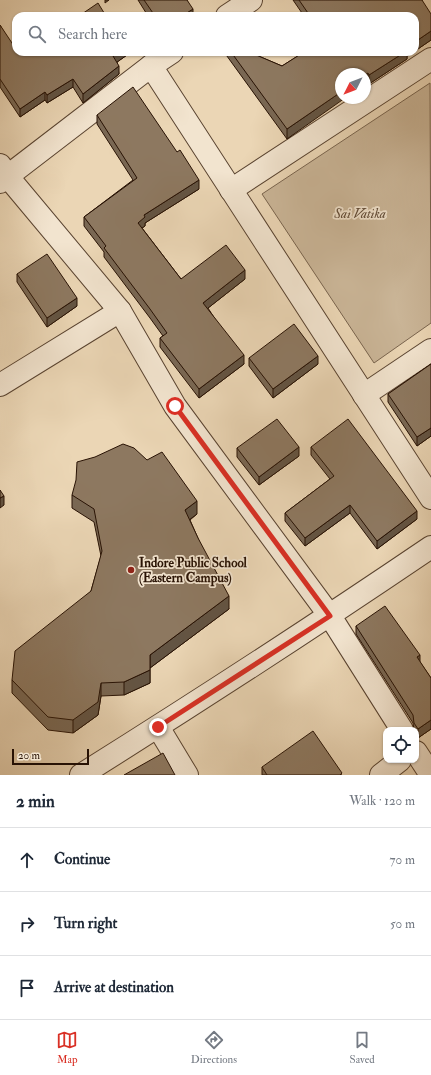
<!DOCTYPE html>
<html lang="en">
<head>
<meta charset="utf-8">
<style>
	:root { --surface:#fff; --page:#f6f6f7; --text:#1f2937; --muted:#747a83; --line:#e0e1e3; --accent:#d93025 }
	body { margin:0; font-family:"IM FELL Double Pica",serif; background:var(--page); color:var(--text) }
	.controls { position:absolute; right:12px; bottom:12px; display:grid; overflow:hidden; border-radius:8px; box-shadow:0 1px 3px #0004 }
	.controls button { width:36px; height:36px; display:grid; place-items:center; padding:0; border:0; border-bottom:1px solid var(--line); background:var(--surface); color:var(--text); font:20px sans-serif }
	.compass { position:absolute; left:335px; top:68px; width:36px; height:36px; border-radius:50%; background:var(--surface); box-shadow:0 1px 3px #0004; rotate:228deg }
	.scale { position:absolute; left:12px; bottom:10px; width:77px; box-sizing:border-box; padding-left:4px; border:2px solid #281204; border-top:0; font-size:11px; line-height:14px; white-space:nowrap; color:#281204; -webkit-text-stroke:3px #f2e4cf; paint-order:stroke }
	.stop { position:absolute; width:12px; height:12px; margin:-9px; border:3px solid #d93025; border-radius:50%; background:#fff }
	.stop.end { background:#d93025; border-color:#fff; box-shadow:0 1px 4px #0008 }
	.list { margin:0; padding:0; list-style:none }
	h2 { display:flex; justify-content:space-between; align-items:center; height:52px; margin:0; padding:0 16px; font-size:17px }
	h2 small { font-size:13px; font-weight:400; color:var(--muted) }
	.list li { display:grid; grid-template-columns:26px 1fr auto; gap:12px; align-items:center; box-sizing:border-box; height:64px; padding:0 16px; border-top:1px solid var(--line) }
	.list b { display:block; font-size:15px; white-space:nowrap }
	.list em { font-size:13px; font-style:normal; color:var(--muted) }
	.icon { flex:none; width:22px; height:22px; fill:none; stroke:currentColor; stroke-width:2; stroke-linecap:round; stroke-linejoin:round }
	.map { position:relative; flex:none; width:431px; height:775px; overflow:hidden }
	.search { position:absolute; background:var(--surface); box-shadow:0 1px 3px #0004; left:12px; right:12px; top:12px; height:44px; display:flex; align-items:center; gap:10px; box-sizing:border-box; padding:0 14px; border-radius:12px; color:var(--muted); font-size:15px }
	.sheet { height:244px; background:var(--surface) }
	nav { display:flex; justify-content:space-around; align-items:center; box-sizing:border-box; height:56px; border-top:1px solid var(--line); background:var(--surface); font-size:11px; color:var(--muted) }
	nav a { display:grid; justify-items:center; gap:2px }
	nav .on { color:var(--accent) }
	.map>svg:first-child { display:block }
	.green { fill:#cab597; stroke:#79644e }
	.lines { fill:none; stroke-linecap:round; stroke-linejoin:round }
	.minor-casing { stroke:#594330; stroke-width:24 }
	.minor { stroke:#f2e4cf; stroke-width:22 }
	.wall { fill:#796753; stroke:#281204 }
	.shaded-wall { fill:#635443; stroke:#281204 }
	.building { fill:#8d7860; stroke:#281204 }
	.route { stroke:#d93025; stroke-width:5 }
	.poi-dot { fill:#8f2418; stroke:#f2e4cf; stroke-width:1.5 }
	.labels { text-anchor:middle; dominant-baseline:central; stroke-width:3.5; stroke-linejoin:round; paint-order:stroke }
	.park-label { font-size:13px; font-style:italic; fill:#614b37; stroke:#f2e4cf }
	.poi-label { font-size:13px; font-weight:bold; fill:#281204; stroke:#f2e4cf; text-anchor:start }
</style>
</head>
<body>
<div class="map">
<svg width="431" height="775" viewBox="0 0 431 775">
	<rect width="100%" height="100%" fill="#ebd6b5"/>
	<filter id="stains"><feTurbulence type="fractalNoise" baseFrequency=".005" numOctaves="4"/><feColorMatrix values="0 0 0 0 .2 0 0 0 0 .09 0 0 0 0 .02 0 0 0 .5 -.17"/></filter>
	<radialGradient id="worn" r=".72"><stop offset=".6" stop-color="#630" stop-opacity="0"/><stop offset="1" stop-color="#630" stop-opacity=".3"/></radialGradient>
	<polygon class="green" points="430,83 431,323 374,363 262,194"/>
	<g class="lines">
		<g class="minor-casing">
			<g id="minor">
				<polyline points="227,16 251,0"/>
				<polyline points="151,66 172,52"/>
				<polyline points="0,165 8,177 120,311 175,406 330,616 402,730"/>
				<polyline points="0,182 151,66 431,498"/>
				<polyline points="231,190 431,59"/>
				<polyline points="0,385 120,311"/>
				<polyline points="364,395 431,350"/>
				<polyline points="158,727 187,775"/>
				<polyline points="416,752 431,775"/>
				<path d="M 81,775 C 199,701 316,625 431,547"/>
				<polyline points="381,775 400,760"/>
			</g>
		</g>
		<use href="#minor" class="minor"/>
	</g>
	<g class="wall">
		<polygon points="138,0 187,0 193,16 148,16"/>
		<polygon points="293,0 422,0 431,40 415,51 415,16 304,16"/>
		<polygon points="0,25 16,52 127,52 127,55 117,62 119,74 83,103 73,87 47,103 45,100 20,117 0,87"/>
		<polygon points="224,52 249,52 282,66 304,52 413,52 407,56 407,59 369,84 368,82 365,84 365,74 287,139"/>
		<polygon points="97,115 199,189 145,223 145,226 142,228 181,279 245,279 208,308 244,364 199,398 160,347 160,338 163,336 150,318 104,257 104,252 84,226 84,217 133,180 97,124"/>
		<polygon points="17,274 77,306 47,327 17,282"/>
		<polygon points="249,358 318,364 273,398 249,366"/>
		<polygon points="431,364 431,436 417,446 388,402 388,394"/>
		<polygon points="311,447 417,519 377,549 350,513 305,546 285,521 285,513 330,479 311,455"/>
		<polygon points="237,448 299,456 259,485 237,457"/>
		<polygon points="72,495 197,514 190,520 229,609 150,668 150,683 124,695 101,696 98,715 73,733 48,730 12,693 12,680 91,591 101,556 94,522 72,508"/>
		<polygon points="356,626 420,662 431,678 431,729 418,738 416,735 416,730 414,730 413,723 356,634"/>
		<polygon points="262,767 342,775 262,775"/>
	</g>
	<g class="shaded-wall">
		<polygon points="105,0 109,0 105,3"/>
		<polygon points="193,9 193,16 182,16"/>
		<polygon points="431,31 431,40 415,51 415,42"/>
		<polygon points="120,52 127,52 127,55 113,65 113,56"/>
		<polygon points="405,52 413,52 407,56 407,59 369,84 369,75"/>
		<polygon points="119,66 119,74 83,103 83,94"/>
		<polygon points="368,73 368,82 365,84 365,75"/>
		<polygon points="73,79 73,87 47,103 47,95"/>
		<polygon points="45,92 45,100 20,117 20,109"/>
		<polygon points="341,92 341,98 345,98 287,139 287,129"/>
		<polygon points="199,180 199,189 145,223 145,226 138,231 138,223 144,215"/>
		<polygon points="245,270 245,279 203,312 203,303"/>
		<polygon points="77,298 77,306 47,327 47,318"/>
		<polygon points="244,355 244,364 199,398 199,389"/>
		<polygon points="318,356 318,364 273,398 273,389"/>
		<polygon points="431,428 431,436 417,446 417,437"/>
		<polygon points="299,447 299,456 259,485 259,477"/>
		<polygon points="4,496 4,505 0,508 0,498"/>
		<polygon points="197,501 197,514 185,523 185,510"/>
		<polygon points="350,505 350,513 305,546 305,538"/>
		<polygon points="417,511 417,519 377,549 377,541"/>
		<polygon points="229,596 229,609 150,668 150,655"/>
		<polygon points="420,655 420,663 417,657"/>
		<polygon points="150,670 150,683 124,695 124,682"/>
		<polygon points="101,683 101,696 98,715 73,733 73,720"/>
		<polygon points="431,720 431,729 418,738 418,729"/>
	</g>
	<g class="building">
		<polygon points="144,0 187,0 193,9 182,16 155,16"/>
		<polygon points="299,0 422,0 431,14 431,31 415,42 415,16 310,16"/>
		<polygon points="98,3 106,16 79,16"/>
		<polygon points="0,25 16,49 16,52 120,52 113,56 119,66 83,94 73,79 47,95 45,92 20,109 0,79"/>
		<polygon points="231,52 249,52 282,66 304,52 405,52 369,75 368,73 365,75 365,74 341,74 341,92 287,129"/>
		<polygon points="133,87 177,152 180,150 199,180 144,215 145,217 138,223 181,279 226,245 245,270 203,303 244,355 199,389 160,338 167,333 150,309 104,248 106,246 84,217 137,178 97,115"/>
		<polygon points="47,254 77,298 47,318 17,274"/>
		<polygon points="294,324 318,356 273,389 249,358"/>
		<polygon points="431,364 431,428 417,437 388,394"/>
		<polygon points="277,419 299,447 259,477 237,448"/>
		<polygon points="348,419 417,511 377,541 350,505 305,538 285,513 334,476 311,447"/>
		<polygon points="123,444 134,448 147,460 162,452 197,501 185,510 198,538 229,596 150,655 150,670 124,682 101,683 98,702 73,720 48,717 12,680 15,651 91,591 102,551 94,509 72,495 76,480 77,462 95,457"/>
		<polygon points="0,490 4,496 0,498"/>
		<polygon points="385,606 420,655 417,657 431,678 431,720 418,729 414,723 413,715 356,626"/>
		<polygon points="313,731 342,773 340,775 267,775 262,767"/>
		<polygon points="163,753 175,775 124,775"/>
	</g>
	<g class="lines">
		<polyline class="route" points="158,727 330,616 175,406"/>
	</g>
	<circle class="poi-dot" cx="131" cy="570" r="4"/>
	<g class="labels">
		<g class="park-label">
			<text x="360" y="214">Sai Vatika</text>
		</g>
		<g class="poi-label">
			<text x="139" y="563">Indore Public School<tspan x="139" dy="15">(Eastern Campus)</tspan></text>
		</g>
	</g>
	<rect width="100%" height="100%" filter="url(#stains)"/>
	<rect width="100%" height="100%" fill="url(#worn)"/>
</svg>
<div class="controls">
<button><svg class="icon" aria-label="locate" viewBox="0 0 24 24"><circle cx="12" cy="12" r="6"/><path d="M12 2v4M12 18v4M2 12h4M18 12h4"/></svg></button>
</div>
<svg class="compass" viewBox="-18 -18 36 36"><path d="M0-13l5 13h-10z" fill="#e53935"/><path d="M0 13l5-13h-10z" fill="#747a83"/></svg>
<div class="scale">20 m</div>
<div class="stop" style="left:175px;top:406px"></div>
<div class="stop end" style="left:158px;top:727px"></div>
<div class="search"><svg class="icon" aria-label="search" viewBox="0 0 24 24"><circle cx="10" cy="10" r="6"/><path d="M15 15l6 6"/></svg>Search here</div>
</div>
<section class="sheet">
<h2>2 min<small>Walk · 120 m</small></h2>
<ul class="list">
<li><svg class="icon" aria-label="ahead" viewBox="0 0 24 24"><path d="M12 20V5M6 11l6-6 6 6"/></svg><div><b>Continue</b></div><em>70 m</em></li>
<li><svg class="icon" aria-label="right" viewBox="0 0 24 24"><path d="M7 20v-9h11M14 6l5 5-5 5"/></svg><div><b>Turn right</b></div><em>50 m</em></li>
<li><svg class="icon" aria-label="arrive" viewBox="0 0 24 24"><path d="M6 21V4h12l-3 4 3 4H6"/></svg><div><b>Arrive at destination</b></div></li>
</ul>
</section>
<nav>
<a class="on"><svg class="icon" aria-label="map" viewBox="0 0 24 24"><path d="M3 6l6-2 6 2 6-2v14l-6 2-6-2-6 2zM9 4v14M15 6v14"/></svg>Map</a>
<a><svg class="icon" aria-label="directions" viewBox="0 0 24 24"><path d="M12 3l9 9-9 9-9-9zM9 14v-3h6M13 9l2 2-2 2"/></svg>Directions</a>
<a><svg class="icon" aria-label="saved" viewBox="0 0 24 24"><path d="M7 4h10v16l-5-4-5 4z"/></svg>Saved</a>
</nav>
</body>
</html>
